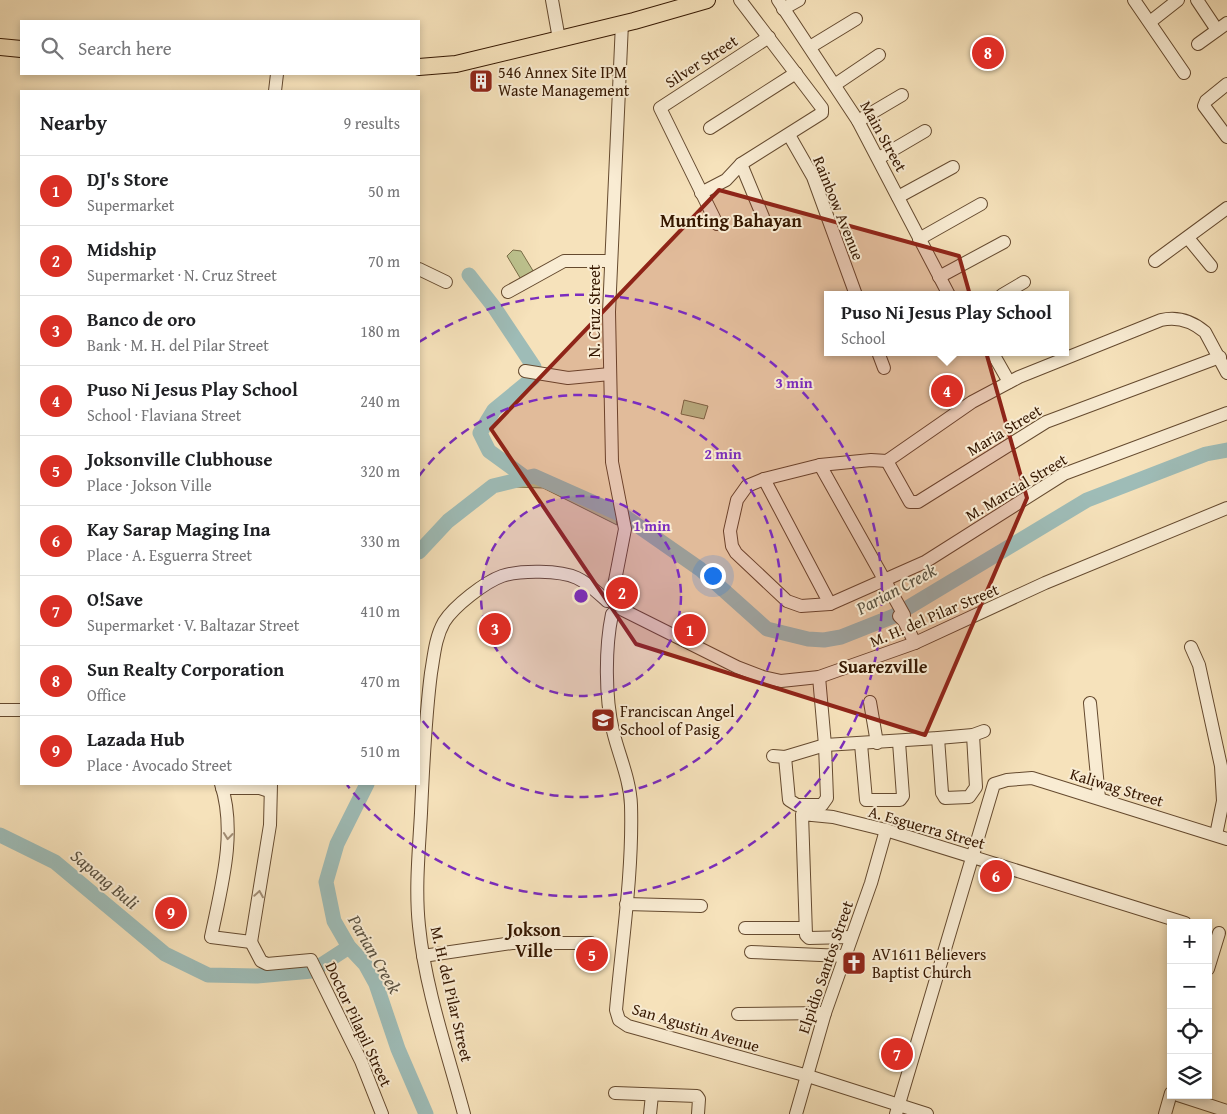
<!DOCTYPE html>
<html lang="en">
<head>
<meta charset="utf-8">
<style>
	:root { --surface:#fff; --page:#f6f6f6; --text:#202124; --muted:#757577; --line:#e0e0e0; --accent:#d93025 }
	body { margin:0; font-family:"Gentium Book Plus",serif; background:var(--page); color:var(--text) }
	.controls { position:absolute; right:15px; bottom:15px; display:grid; overflow:hidden; border-radius:0px; box-shadow:0 2px 8px #0003 }
	.controls button { width:45px; height:45px; display:grid; place-items:center; padding:0; border:0; border-bottom:1px solid var(--line); background:var(--surface); color:var(--text); font:25px sans-serif }
	.you { position:absolute; left:712px; top:575px; width:18px; height:18px; margin:-12px; border:4px solid #fff; border-radius:50%; background:#1a73e8; box-shadow:0 0 0 8px #1a73e833 }
	.badge { display:grid; place-items:center; width:32px; height:32px; border-radius:50%; background:var(--accent); color:#fff; font-size:16px; font-weight:700 }
	.pin { position:absolute; translate:-50% -50%; border:2px solid #fff; box-shadow:0 1px 5px #0006 }
	.popup { position:absolute; left:824px; top:291px; width:245px; height:65px; box-sizing:border-box; display:grid; place-content:center; border-radius:0px; background:var(--surface); filter:drop-shadow(0 1px 4px #0005); font-size:16px; white-space:nowrap; color:var(--muted) }
	.popup b { font-size:19px; color:var(--text) }
	.popup::after { content:''; position:absolute; left:50%; top:100%; margin-left:-10px; border:10px solid transparent; border-top-color:var(--surface) }
	.list { margin:0; padding:0; list-style:none }
	h2 { display:flex; justify-content:space-between; align-items:center; height:65px; margin:0; padding:0 20px; font-size:21px }
	h2 small { font-size:16px; font-weight:400; color:var(--muted) }
	.list li { display:grid; grid-template-columns:32px 1fr auto; gap:15px; align-items:center; box-sizing:border-box; height:70px; padding:0 20px; border-top:1px solid var(--line) }
	.list b { display:block; font-size:19px; white-space:nowrap }
	.list p { margin:0; font-size:16px; white-space:nowrap; color:var(--muted) }
	.list em { font-size:16px; font-style:normal; color:var(--muted) }
	.icon { flex:none; width:28px; height:28px; fill:none; stroke:currentColor; stroke-width:2; stroke-linecap:round; stroke-linejoin:round }
	.map { position:relative; flex:none; width:1227px; height:1114px; overflow:hidden }
	.search { position:absolute; background:var(--surface); box-shadow:0 2px 8px #0003; left:20px; top:20px; width:400px; height:55px; display:flex; align-items:center; gap:12px; box-sizing:border-box; padding:0 18px; border-radius:0px; color:var(--muted); font-size:19px }
	.panel { position:absolute; background:var(--surface); box-shadow:0 2px 8px #0003; left:20px; top:90px; width:400px; height:695px; border-radius:0px }
	.map>svg:first-child { display:block }
	.green { fill:#bdc38f; stroke:#796d48 }
	.lines { fill:none; stroke-linecap:round; stroke-linejoin:round }
	.river { stroke:#9ebcb7; stroke-width:15 }
	.minor-casing { stroke:#654a2f; stroke-width:14 }
	.major-casing { stroke:#351700; stroke-width:18 }
	.minor { stroke:#f9ecd3; stroke-width:12 }
	.major { stroke:#f6e2bb; stroke-width:16 }
	.oneway { stroke:#a18c74 }
	.marked { fill:#8f2418; fill-opacity:0.2; stroke:#8f2418; stroke-width:4; stroke-linejoin:round }
	.ring { fill:none; stroke:#7b2cbf; stroke-width:2.5; stroke-dasharray:9 6 }
	.labels { text-anchor:middle; dominant-baseline:central; stroke-width:4; stroke-linejoin:round; paint-order:stroke }
	.street-label { font-size:16px; fill:#351700; stroke:#f9ecd3 }
	.poi-label { font-size:16px; fill:#351700; stroke:#f9ecd3; text-anchor:start }
	.neighbourhood-label { font-size:18px; font-weight:bold; fill:#351700; stroke:#f9ecd3 }
	.water-label { font-size:18px; font-style:italic; fill:#5a5140; stroke:#f9ecd3 }
	.centre { fill:#7b2cbf; stroke:#f9ecd3; stroke-width:2.5 }
	.ring-label { font-size:15px; text-anchor:middle; font-weight:bold; fill:#7b2cbf; stroke:#f9ecd3; stroke-width:4; stroke-linejoin:round; paint-order:stroke }
</style>
</head>
<body>
<div class="map">
<svg width="1227" height="1114" viewBox="0 0 1227 1114">
	<rect width="100%" height="100%" fill="#f6e2bb"/>
	<filter id="stains"><feTurbulence type="fractalNoise" baseFrequency=".004" numOctaves="4"/><feColorMatrix values="0 0 0 0 .2 0 0 0 0 .09 0 0 0 0 .02 0 0 0 .5 -.17"/></filter>
	<radialGradient id="worn" r=".72"><stop offset=".6" stop-color="#630" stop-opacity="0"/><stop offset="1" stop-color="#630" stop-opacity=".3"/></radialGradient>
	<g class="green">
		<polygon points="513,250 521,251 535,274 522,281 507,256"/>
		<polygon points="684,400 708,406 704,419 681,414"/>
		<path d="M 527,481 C 563,484 585,502 616,519 L 617,525 L 543,488 L 516,487 L 516,483 Z"/>
	</g>
	<g class="lines">
		<g class="river">
			<polyline points="469,275 494,307 534,367 533,378 494,410 480,433 489,451 526,478"/>
			<polyline points="419,552 448,521 493,486 534,476 624,516 700,569 767,629 808,639 824,640 841,637 894,616 1087,500 1206,454 1227,450"/>
			<polyline points="367,784 337,844 326,882 334,921 349,947 365,964 376,984 398,1049 426,1114"/>
			<polyline points="0,835 55,862 165,954 208,975 257,976 312,971 349,947"/>
		</g>
		<g class="minor-casing">
			<g id="minor">
				<polyline points="552,0 559,39"/>
				<polyline points="778,0 858,121 949,295"/>
				<polyline points="1134,0 1184,73"/>
				<polyline points="1197,0 1217,30"/>
				<polyline points="783,9 799,0"/>
				<polyline points="1150,22 1178,0"/>
				<polyline points="1198,44 1227,23"/>
				<polyline points="810,47 856,19"/>
				<polyline points="836,84 879,55"/>
				<polyline points="1227,84 1206,101 1204,106 1227,137"/>
				<polyline points="275,91 277,74"/>
				<polyline points="858,121 902,95"/>
				<polyline points="710,128 796,73"/>
				<polyline points="789,135 813,177 856,295"/>
				<polyline points="879,158 925,131"/>
				<polyline points="741,164 763,217"/>
				<polyline points="701,193 726,180 741,164 822,113 822,108 740,0"/>
				<polyline points="898,197 953,167"/>
				<polyline points="717,224 660,108 769,37"/>
				<polyline points="1188,238 1211,266"/>
				<polyline points="919,239 981,204"/>
				<polyline points="1155,261 1227,208"/>
				<polyline points="419,269 446,282"/>
				<polyline points="939,277 1004,242"/>
				<polyline points="508,292 564,261 610,261"/>
				<polyline points="1002,295 1024,282"/>
				<polyline points="878,352 884,368"/>
				<polyline points="992,352 1009,382"/>
				<polyline points="525,371 568,378 610,374"/>
				<path d="M 1227,373 L 1205,332 C 1192,321 1178,316 1161,320 L 1019,377 L 972,402 L 887,461 L 871,460 L 820,465 L 764,479 L 747,486 L 737,500 L 730,531 L 732,546 L 736,553 L 787,601 L 801,606 L 830,604 L 925,562 L 1064,474 L 1227,413"/>
				<polyline points="887,461 910,502 918,502 1046,422 1220,357"/>
				<polyline points="820,465 904,615 904,621"/>
				<polyline points="764,479 830,604"/>
				<polyline points="612,596 625,529 612,462 609,312 622,23"/>
				<polyline points="623,610 737,667 763,677 781,681 819,677 915,643 1045,583 1227,508"/>
				<path d="M 612,614 C 605,648 605,697 613,731 C 619,756 630,779 631,805 C 633,873 622,942 616,1010 L 619,1020 L 628,1026 L 808,1076 L 927,1114"/>
				<polyline points="899,616 904,621 915,643"/>
				<polyline points="1191,647 1199,665 1221,766 1223,801 1216,835"/>
				<polyline points="870,702 877,743"/>
				<polyline points="1090,703 1099,798"/>
				<polyline points="0,710 21,710"/>
				<polyline points="938,738 942,793 945,798 969,797 976,787 973,735"/>
				<polyline points="861,744 866,800 900,800 903,796 899,742"/>
				<polyline points="773,756 785,757 825,745 938,738 973,735 984,731"/>
				<polyline points="785,757 789,800 797,805 822,805 827,798 825,745 819,677"/>
				<path d="M 221,784 C 237,833 221,888 211,937 L 251,942"/>
				<polyline points="222,788 260,788 269,791"/>
				<polyline points="626,904 701,906"/>
				<polyline points="745,928 805,928"/>
				<polyline points="851,937 809,938 806,935 802,814 833,817 886,830 1185,923"/>
				<polyline points="251,942 261,961 267,964 311,960 361,1061 382,1114"/>
				<polyline points="251,942 270,825 271,784"/>
				<polyline points="751,952 844,956"/>
				<polyline points="423,956 512,943 591,943"/>
				<polyline points="1208,969 1219,933"/>
				<polyline points="738,1014 825,1013"/>
				<polyline points="615,1093 697,1096 699,1099 698,1114"/>
				<polyline points="1178,1095 1227,1111"/>
				<path d="M 464,1114 C 448,1054 425,988 419,926 C 415,889 419,850 421,813 C 423,766 425,720 431,673 C 434,656 435,638 444,622 C 454,606 485,582 502,576 C 520,570 560,570 577,578 C 588,583 598,593 607,601"/>
				<polyline points="650,1114 652,1095"/>
				<polyline points="796,1114 825,1013 871,883 886,830"/>
				<polyline points="896,1114 994,784 1007,780 1032,778 1227,839"/>
				<polyline points="1165,1114 1171,1093"/>
			</g>
		</g>
		<g class="major-casing">
			<g id="major">
				<polyline points="0,47 21,49"/>
				<polyline points="419,67 456,64 634,21 707,0"/>
			</g>
		</g>
		<use href="#minor" class="minor"/>
		<use href="#major" class="major"/>
	</g>
	<defs><path id="oneway-chevron" d="M-2-3.5L2.5 0L-2 3.5" fill="none" stroke-width="1.6" stroke-linecap="round" stroke-linejoin="round" transform="scale(1.25)"/></defs>
	<g class="oneway">
		<use href="#oneway-chevron" transform="translate(228 836) rotate(96)"/>
		<use href="#oneway-chevron" transform="translate(259 894) rotate(-81)"/>
	</g>
	<path class="marked" d="M 719,190 L 959,256 L 1027,498 L 925,735 L 636,644 L 491,429 Z"/>
	<circle cx="581" cy="596" r="100" fill="#7b2cbf" fill-opacity=".12"/>
	<g class="ring">
		<circle cx="581" cy="596" r="100"/>
		<path d="M419 476A201 201 0 1 1 419 716"/>
		<path d="M419 342A301 301 0 1 1 347 785"/>
	</g>
	<defs>
		<g id="building-square" transform="scale(1.25)"><rect x="-9" y="-9" width="18" height="18" rx="4" fill="#8f2418" stroke="#f9ecd3"/><path d="M-4-6H4V6H1V3H-1V6H-4ZM-2.5-4.3h1.7v1.8h-1.7ZM.8-4.3h1.7v1.8H.8ZM-2.5-1h1.7V.8h-1.7ZM.8-1h1.7V.8H.8Z" fill="#fff"/></g>
		<g id="school-square" transform="scale(1.25)"><rect x="-9" y="-9" width="18" height="18" rx="4" fill="#8f2418" stroke="#f9ecd3"/><path d="M0-5L7-2L0 1L-7-2ZM-4 1L0 2.5L4 1V4Q0 6-4 4Z" fill="#fff"/></g>
		<g id="church-square" transform="scale(1.25)"><rect x="-9" y="-9" width="18" height="18" rx="4" fill="#8f2418" stroke="#f9ecd3"/><path d="M-1.2-6h2.4v3.5h3.3v2.4h-3.3V6h-2.4V-.1h-3.3v-2.4h3.3Z" fill="#fff"/></g>
	</defs>
	<g fill-rule="evenodd">
		<use href="#building-square" x="481" y="81"/>
		<use href="#school-square" x="603" y="720"/>
		<use href="#church-square" x="854" y="963"/>
	</g>
	<g class="labels">
		<g class="street-label">
			<text transform="translate(701 61) rotate(-33)">Silver Street</text>
			<text transform="translate(884 136) rotate(61)">Main Street</text>
			<text transform="translate(839 208) rotate(68)">Rainbow Avenue</text>
			<text transform="translate(594 311) rotate(-90)">N. Cruz Street</text>
			<text transform="translate(1004 430) rotate(-31)">Maria Street</text>
			<text transform="translate(1016 487) rotate(-31)">M. Marcial Street</text>
			<text transform="translate(934 615) rotate(-23)">M. H. del Pilar Street</text>
			<text transform="translate(1117 787) rotate(17)">Kaliwag Street</text>
			<text transform="translate(927 827) rotate(16)">A. Esguerra Street</text>
			<text transform="translate(825 967) rotate(-71)">Elpidio Santos Street</text>
			<text transform="translate(452 994) rotate(77)">M. H. del Pilar Street</text>
			<text transform="translate(359 1024) rotate(65)">Doctor Pilapil Street</text>
			<text transform="translate(696 1027) rotate(17)">San Agustin Avenue</text>
		</g>
		<g class="poi-label">
			<text x="498" y="72">546 Annex Site IPM<tspan x="498" dy="18">Waste Management</tspan></text>
			<text x="620" y="711">Franciscan Angel<tspan x="620" dy="18">School of Pasig</tspan></text>
			<text x="872" y="954">AV1611 Believers<tspan x="872" dy="18">Baptist Church</tspan></text>
		</g>
		<g class="neighbourhood-label">
			<text x="731" y="220">Munting Bahayan</text>
			<text x="883" y="666">Suarezville</text>
			<text x="534" y="929">Jokson<tspan x="534" dy="21">Ville</tspan></text>
		</g>
		<g class="water-label">
			<text transform="translate(896 589) rotate(-28)">Parian Creek</text>
			<text transform="translate(105 879) rotate(40)">Sapang Buli</text>
			<text transform="translate(375 954) rotate(60)">Parian Creek</text>
		</g>
	</g>
	<circle cx="581" cy="596" r="8" class="centre"/>
	<g class="ring-label">
		<text x="794" y="388">3 min</text>
		<text x="723" y="459">2 min</text>
		<text x="652" y="531">1 min</text>
	</g>
	<rect width="100%" height="100%" filter="url(#stains)"/>
	<rect width="100%" height="100%" fill="url(#worn)"/>
</svg>
<div class="controls">
<button>+</button>
<button>−</button>
<button><svg class="icon" aria-label="locate" viewBox="0 0 24 24"><circle cx="12" cy="12" r="6"/><path d="M12 2v4M12 18v4M2 12h4M18 12h4"/></svg></button>
<button><svg class="icon" aria-label="layers" viewBox="0 0 24 24"><path d="M12 4l9 5-9 5-9-5zM3 14l9 5 9-5"/></svg></button>
</div>
<div class="you"></div>
<div class="pin badge" style="left:690px;top:630px">1</div>
<div class="pin badge" style="left:622px;top:593px">2</div>
<div class="pin badge" style="left:495px;top:629px">3</div>
<div class="pin badge" style="left:947px;top:391px">4</div>
<div class="popup"><b>Puso Ni Jesus Play School</b>School</div>
<div class="pin badge" style="left:592px;top:955px">5</div>
<div class="pin badge" style="left:996px;top:876px">6</div>
<div class="pin badge" style="left:897px;top:1054px">7</div>
<div class="pin badge" style="left:988px;top:53px">8</div>
<div class="pin badge" style="left:171px;top:913px">9</div>
<div class="search"><svg class="icon" aria-label="search" viewBox="0 0 24 24"><circle cx="10" cy="10" r="6"/><path d="M15 15l6 6"/></svg>Search here</div>
<section class="panel">
<h2>Nearby<small>9 results</small></h2>
<ul class="list">
<li><span class="badge">1</span><div><b>DJ's Store</b><p>Supermarket</p></div><em>50 m</em></li>
<li><span class="badge">2</span><div><b>Midship</b><p>Supermarket · N. Cruz Street</p></div><em>70 m</em></li>
<li><span class="badge">3</span><div><b>Banco de oro</b><p>Bank · M. H. del Pilar Street</p></div><em>180 m</em></li>
<li><span class="badge">4</span><div><b>Puso Ni Jesus Play School</b><p>School · Flaviana Street</p></div><em>240 m</em></li>
<li><span class="badge">5</span><div><b>Joksonville Clubhouse</b><p>Place · Jokson Ville</p></div><em>320 m</em></li>
<li><span class="badge">6</span><div><b>Kay Sarap Maging Ina</b><p>Place · A. Esguerra Street</p></div><em>330 m</em></li>
<li><span class="badge">7</span><div><b>O!Save</b><p>Supermarket · V. Baltazar Street</p></div><em>410 m</em></li>
<li><span class="badge">8</span><div><b>Sun Realty Corporation</b><p>Office</p></div><em>470 m</em></li>
<li><span class="badge">9</span><div><b>Lazada Hub</b><p>Place · Avocado Street</p></div><em>510 m</em></li>
</ul>
</section>
</div>
</body>
</html>
